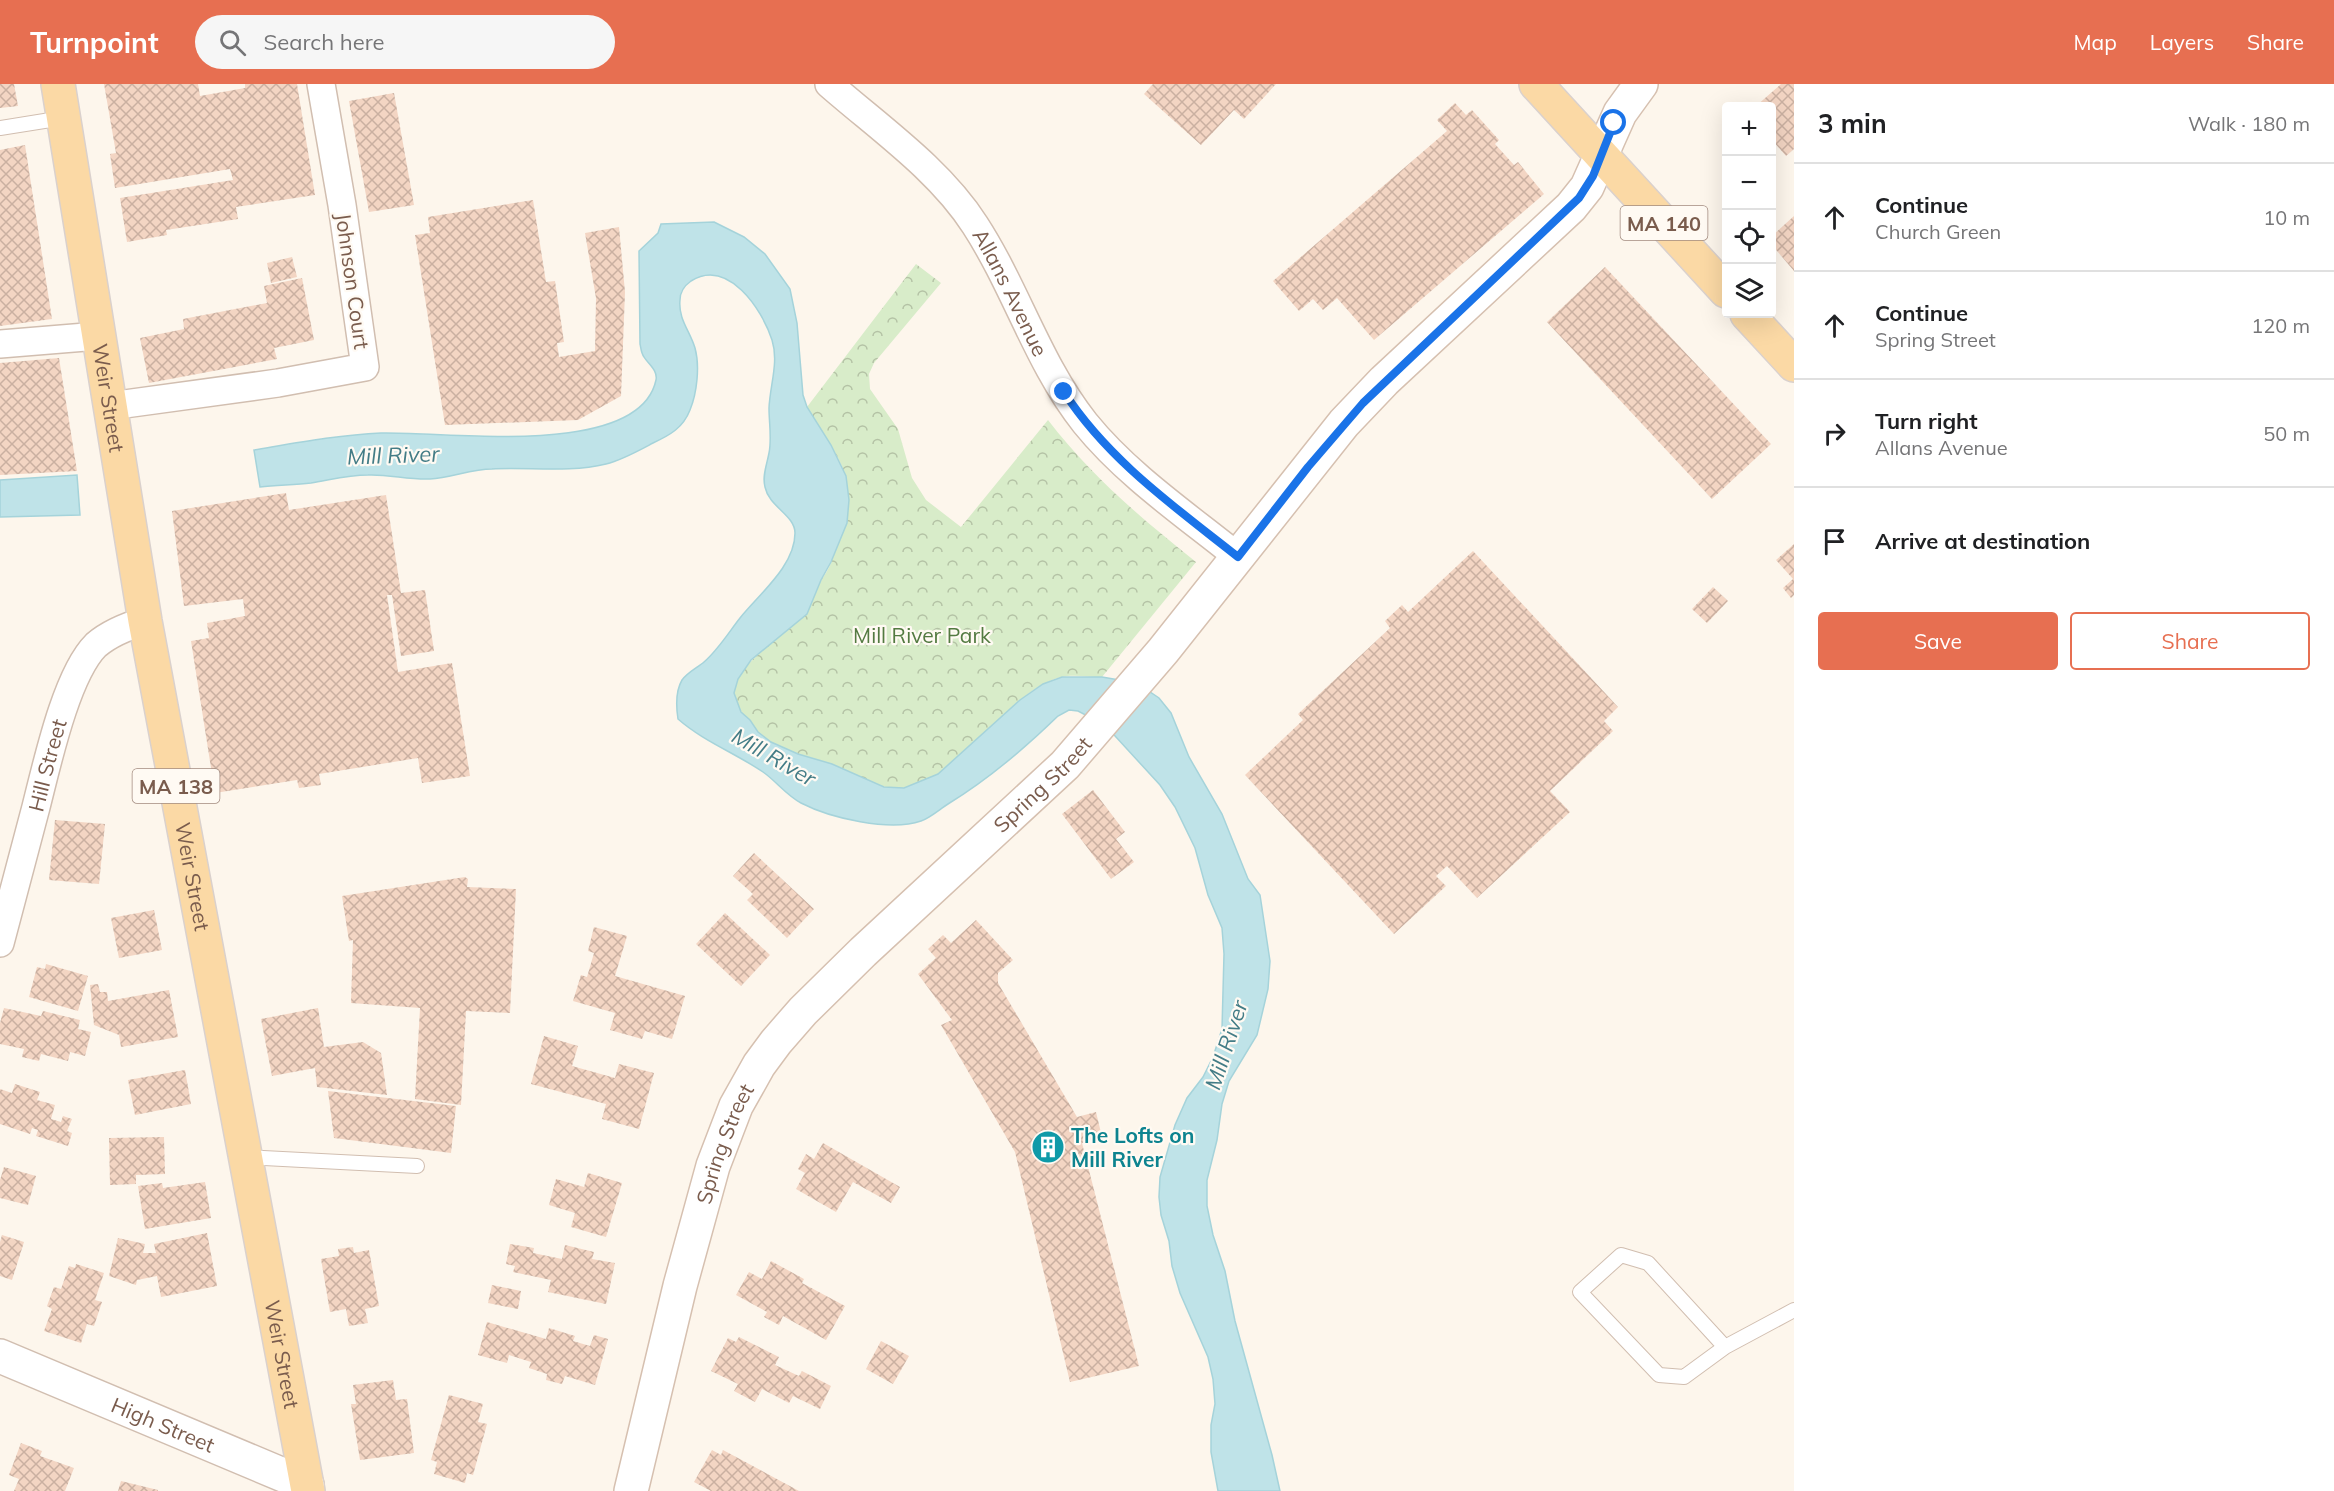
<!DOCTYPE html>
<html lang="en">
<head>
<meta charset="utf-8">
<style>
	:root { --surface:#fff; --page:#f6f6f6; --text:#202124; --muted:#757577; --line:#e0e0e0; --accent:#e76f51 }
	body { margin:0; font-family:Mulish,sans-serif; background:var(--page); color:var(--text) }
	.controls { position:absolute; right:18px; top:18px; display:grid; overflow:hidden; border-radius:6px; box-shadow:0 6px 24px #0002 }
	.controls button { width:54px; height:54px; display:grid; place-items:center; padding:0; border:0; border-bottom:2px solid var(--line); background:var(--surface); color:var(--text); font:30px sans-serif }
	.stop { position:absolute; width:18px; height:18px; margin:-14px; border:4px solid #1a73e8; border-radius:50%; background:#fff }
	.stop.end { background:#1a73e8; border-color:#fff; box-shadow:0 2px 6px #0008 }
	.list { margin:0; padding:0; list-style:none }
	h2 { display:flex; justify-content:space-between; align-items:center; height:78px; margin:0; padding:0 24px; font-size:26px }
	h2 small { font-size:20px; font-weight:400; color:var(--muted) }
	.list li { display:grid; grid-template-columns:39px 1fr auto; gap:18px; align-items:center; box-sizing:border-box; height:108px; padding:0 24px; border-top:2px solid var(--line) }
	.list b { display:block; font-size:22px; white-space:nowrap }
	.list p { margin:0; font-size:20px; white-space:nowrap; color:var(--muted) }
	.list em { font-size:20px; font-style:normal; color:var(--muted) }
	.actions { display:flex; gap:12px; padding:18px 24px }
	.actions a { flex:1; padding:14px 0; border:2px solid var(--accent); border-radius:6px; text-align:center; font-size:21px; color:var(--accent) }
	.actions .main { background:var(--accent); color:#fff }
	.icon { flex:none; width:33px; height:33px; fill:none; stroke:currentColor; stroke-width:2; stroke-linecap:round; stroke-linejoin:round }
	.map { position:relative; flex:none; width:1794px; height:1407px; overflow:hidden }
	header { display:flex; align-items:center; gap:36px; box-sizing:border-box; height:84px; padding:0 30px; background:var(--accent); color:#fff }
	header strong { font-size:28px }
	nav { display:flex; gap:33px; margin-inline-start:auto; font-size:21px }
	.search { width:420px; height:54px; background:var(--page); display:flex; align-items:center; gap:15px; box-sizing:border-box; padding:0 21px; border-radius:33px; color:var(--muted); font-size:22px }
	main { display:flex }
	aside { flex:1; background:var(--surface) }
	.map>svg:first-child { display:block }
	.park { fill:url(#park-crowns) }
	.water { fill:#bfe3e8; stroke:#a5d3da; stroke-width:1.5 }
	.building { fill:url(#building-cross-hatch) }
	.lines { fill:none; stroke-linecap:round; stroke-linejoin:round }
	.service-casing { stroke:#d1beb0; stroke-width:16 }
	.minor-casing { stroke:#d1beb0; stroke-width:30 }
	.tertiary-casing { stroke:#d1beb0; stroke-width:36 }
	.secondary-casing { stroke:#d6c0b0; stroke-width:36 }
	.primary-casing { stroke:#dad1cd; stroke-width:36 }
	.service { stroke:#fff; stroke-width:14 }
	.minor { stroke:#fff; stroke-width:27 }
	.tertiary { stroke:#fff; stroke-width:33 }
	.secondary { stroke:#fff; stroke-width:33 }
	.primary { stroke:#fbd9a5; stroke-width:33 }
	.route { stroke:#1a73e8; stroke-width:8 }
	.labels { text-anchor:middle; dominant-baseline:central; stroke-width:4.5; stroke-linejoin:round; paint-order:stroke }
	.shield { fill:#fffaf3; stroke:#a28b7f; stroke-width:1.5 }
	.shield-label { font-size:20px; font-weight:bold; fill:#7a5c4d }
	.street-label { font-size:21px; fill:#7a5c4d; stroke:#fffaf3 }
	.park-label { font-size:21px; fill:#537a41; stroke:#fffaf3 }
	.culture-label { font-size:21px; font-weight:bold; fill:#0d838f; stroke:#fffaf3; text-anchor:start }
	.water-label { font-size:22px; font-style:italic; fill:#437c86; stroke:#fffaf3 }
</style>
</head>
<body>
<header>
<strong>Turnpoint</strong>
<div class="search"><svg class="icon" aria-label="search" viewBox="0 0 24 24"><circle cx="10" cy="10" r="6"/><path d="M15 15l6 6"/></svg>Search here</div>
<nav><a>Map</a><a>Layers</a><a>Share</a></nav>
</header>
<main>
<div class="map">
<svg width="1794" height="1407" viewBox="0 0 1794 1407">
	<defs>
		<pattern id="park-crowns" width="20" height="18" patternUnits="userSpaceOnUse" patternTransform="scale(1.5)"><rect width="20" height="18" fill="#d8ecc9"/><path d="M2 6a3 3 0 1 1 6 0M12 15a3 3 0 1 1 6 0" fill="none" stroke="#b4c2a5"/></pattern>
		<pattern id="building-cross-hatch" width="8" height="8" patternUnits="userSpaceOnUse" patternTransform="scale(1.5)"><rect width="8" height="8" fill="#f3d5c3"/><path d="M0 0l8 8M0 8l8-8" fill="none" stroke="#cab0a1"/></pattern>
	</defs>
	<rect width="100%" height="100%" fill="#fdf6ec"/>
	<path class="park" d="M 916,180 L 941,199 L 874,279 L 869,290 L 870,305 L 898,345 L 912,394 L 926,416 L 961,443 L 1048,336 C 1092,393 1141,434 1196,478 L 1102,593 C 1089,593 1073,590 1061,593 C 1004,608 960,699 903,704 C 877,707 854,688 831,680 C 807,671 774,667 757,647 C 749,637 734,622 734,609 C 735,588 754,575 767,562 C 783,546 823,499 831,479 C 837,465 837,445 840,430 C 841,419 849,400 845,390 C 837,367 819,344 807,323 Z"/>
	<g class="water">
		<path d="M 714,138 L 744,153 L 765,170 L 790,205 L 797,239 L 803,311 L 807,323 L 831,361 L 846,392 L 849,416 L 847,439 L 831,478 L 821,496 L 807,530 L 751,576 L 738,595 L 734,609 L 741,628 L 750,636 L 758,648 L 771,658 L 798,670 L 832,680 L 884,703 L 904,704 L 938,690 L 1020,616 L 1043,600 L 1062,593 L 1102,593 L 1125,597 L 1144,604 L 1159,614 L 1171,629 L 1189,673 L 1222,730 L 1248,795 L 1260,811 L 1270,877 L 1268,905 L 1257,951 L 1229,997 L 1222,1020 L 1217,1056 L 1207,1096 L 1207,1122 L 1213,1151 L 1225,1187 L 1235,1237 L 1272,1371 L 1280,1407 L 1218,1407 L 1211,1368 L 1211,1341 L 1215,1320 L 1213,1295 L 1208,1273 L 1180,1209 L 1172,1182 L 1169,1157 L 1161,1131 L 1159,1113 L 1160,1093 L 1175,1041 L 1187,1014 L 1203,993 L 1213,973 L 1222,945 L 1224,870 L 1222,844 L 1208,811 L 1195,764 L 1175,723 L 1160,701 L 1105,641 L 1078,627 L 1069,626 L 1058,632 C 1024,665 989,695 948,720 C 940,725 930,734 921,737 C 890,748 830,734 801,719 C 786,711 776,697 763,688 C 735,669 703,657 678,635 C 676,622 675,608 682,596 C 688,588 697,584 704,578 C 718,566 729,548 740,534 C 759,510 795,482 795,449 C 795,431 769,423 765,403 C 762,392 767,380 769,369 C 772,355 769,339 769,324 C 770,301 779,278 772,256 C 762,225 728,174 691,197 C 684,202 680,208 680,216 C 678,235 690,247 695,264 C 700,282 697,309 690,326 C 683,344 670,351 653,359 C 638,367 622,376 606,380 C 569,389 530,383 492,385 C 471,385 451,394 430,395 C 409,396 388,390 368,391 C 348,391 330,396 311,399 C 294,401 277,401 260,403 L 254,366 C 296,359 338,351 381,349 C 441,347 639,376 656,296 C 658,286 648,280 644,273 C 641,269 641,264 640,260 L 639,167 L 658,149 L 661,140 Z"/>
		<polygon points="77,391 80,431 0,433 0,396"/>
	</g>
	<g class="building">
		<polygon points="0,0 14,0 18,22 0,24"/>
		<polygon points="104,0 198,0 200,12 245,4 245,0 297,0 315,111 236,123 238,135 166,146 167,151 127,158 120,114 233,96 230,85 115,104 110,70 116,69"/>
		<polygon points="1153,0 1276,0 1244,35 1234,26 1201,61 1144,10"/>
		<polygon points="1781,0 1794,0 1794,65 1786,72 1772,56 1772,22 1756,22"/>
		<polygon points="394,9 414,121 369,128 349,17"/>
		<polygon points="1455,19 1466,31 1472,26 1499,56 1495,60 1514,81 1518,78 1544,110 1374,256 1337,214 1323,226 1313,215 1299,227 1273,197 1447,47 1437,36"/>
		<polygon points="25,61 52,235 0,242 0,66"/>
		<polygon points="533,116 546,198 555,197 564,258 557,259 559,273 595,267 596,214 585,149 619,143 625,208 621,312 578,336 445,341 415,151 430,149 428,133"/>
		<polygon points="1794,132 1794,187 1772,161 1772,152"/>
		<polygon points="292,173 297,193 271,199 267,179"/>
		<polygon points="1605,183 1771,360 1712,415 1547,238"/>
		<polygon points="302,194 314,256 274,264 277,275 149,299 140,254 184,245 183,235 267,219 264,202"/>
		<polygon points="59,274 77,387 0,391 0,279"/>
		<polygon points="286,409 289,426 386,411 401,509 425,506 434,567 401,572 392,511 387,511 398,588 452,579 470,692 422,699 418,674 319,690 321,701 299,704 297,696 215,709 191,557 209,554 207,539 245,532 243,515 184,522 172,427"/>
		<polygon points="1794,460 1794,511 1791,514 1783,504 1793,495 1776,476"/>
		<polygon points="1473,467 1618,623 1604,637 1613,647 1550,707 1570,728 1477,814 1447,782 1436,792 1446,802 1394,850 1245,691 1303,636 1298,630 1390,544 1385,537 1402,521 1408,528"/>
		<polygon points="1713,503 1728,517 1707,539 1692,525"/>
		<polygon points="1093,706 1125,748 1116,755 1134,778 1111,795 1062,730"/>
		<polygon points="55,736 105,740 99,800 49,796"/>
		<polygon points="754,769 814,825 787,854 747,816 753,810 733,792"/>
		<polygon points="465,793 468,795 467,803 516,805 510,929 466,927 461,1021 415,1015 420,924 351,919 353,856 349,857 342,812"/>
		<polygon points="154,826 162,866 119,874 111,834"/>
		<polygon points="725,829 770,871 741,902 696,860"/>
		<polygon points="976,836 1013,876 998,889 998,899 1077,1033 1096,1028 1102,1053 1082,1059 1139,1282 1070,1298 1015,1068 941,941 952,936 918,890 936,874 928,865 943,851 951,859"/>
		<polygon points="594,843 627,852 615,892 685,912 672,955 645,947 642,955 610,946 615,929 573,917 581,891 587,893 594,869 588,867"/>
		<polygon points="46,880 88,892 78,927 29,913 37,883 45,885"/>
		<polygon points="98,900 100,908 107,908 108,917 169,906 178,953 121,963 119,951 94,941 90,901"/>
		<polygon points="4,924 41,932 43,927 80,936 78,945 91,948 85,972 70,968 68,977 41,970 39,977 22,973 24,965 0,960 0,939"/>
		<polygon points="318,924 324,963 363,958 381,969 387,1011 317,1003 315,984 272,992 261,935"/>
		<polygon points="544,952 578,962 572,982 615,994 619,980 654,989 639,1045 602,1035 606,1020 531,1000"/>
		<polygon points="185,986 191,1020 135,1031 128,996"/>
		<polygon points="15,1000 40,1008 37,1016 55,1021 51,1035 61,1038 63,1032 72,1035 67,1047 72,1049 68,1062 36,1052 38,1046 32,1044 30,1050 0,1040 0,1005 12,1009"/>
		<polygon points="328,1007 456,1022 451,1069 334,1054"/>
		<polygon points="164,1053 165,1090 136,1091 136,1100 110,1101 109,1054"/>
		<polygon points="823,1059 900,1103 891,1119 853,1098 836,1128 796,1105 805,1089 798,1085 806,1070 814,1075"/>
		<polygon points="4,1083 36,1092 28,1121 0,1114 0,1096"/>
		<polygon points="588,1089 622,1099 606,1153 571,1143 575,1129 549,1121 556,1095 584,1103"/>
		<polygon points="205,1098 211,1134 145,1145 138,1102 162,1099 163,1104"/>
		<polygon points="207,1149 217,1202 161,1213 157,1192 137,1196 136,1201 109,1192 118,1154 145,1160 143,1169 156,1169 154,1160"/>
		<polygon points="2,1151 24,1158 12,1196 0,1192 0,1158"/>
		<polygon points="510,1160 534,1164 533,1169 562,1175 565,1161 594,1168 592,1175 615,1179 606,1220 548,1208 551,1196 513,1188 515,1182 506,1180"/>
		<polygon points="353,1163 354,1169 369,1166 379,1222 365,1225 368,1239 349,1242 346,1225 330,1228 321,1175 339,1172 338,1165"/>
		<polygon points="771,1177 804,1195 802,1199 845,1222 826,1256 783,1232 779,1241 764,1233 767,1228 736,1211 749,1188 762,1195"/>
		<polygon points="76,1180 104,1189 95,1216 102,1218 94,1242 87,1240 81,1259 44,1247 52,1225 47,1222 54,1203 61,1205 69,1182 75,1184"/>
		<polygon points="492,1201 521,1207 518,1225 488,1219"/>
		<polygon points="487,1238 546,1255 549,1244 575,1252 573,1257 590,1262 594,1251 608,1255 595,1301 565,1292 562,1300 546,1296 547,1290 529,1284 531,1278 509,1271 507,1279 478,1271"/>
		<polygon points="739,1253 779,1273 775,1281 799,1292 802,1287 831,1302 820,1325 793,1312 789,1319 762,1305 755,1318 734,1307 738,1300 711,1287 728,1254 736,1258"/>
		<polygon points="881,1257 909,1272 893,1300 866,1285"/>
		<polygon points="393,1296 396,1316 407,1315 414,1369 360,1376 351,1320 356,1320 353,1301"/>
		<polygon points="449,1311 483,1320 478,1338 487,1340 473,1391 467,1389 465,1399 434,1390 437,1378 431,1376"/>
		<polygon points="21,1359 42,1367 40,1372 74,1384 65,1407 14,1407 19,1395 9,1391"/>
		<polygon points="712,1366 721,1371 723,1366 799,1407 711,1407 694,1398"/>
		<polygon points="121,1397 158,1406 158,1407 118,1407"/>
	</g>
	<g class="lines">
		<g class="service-casing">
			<g id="service">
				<polyline points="0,44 63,34"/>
				<polyline points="246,1073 417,1082"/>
				<polyline points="1725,1263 1648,1179 1621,1171 1580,1208 1659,1291 1684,1293 1725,1263 1794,1226"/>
			</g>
		</g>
		<g class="minor-casing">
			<g id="minor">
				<path id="s1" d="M 829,0 C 878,43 939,85 975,141 C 1016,204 1038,280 1085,339 C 1127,391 1186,431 1238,473"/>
				<polyline points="0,260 98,252"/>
				<polyline points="110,322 278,299 365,283 342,121 321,0"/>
				<path id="s2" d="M 0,859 C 12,814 24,768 36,723 C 47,680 66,591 96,561 C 110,549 128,542 145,537"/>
			</g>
		</g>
		<g class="tertiary-casing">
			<g id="tertiary">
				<path id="s3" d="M 0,1272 L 307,1401"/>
			</g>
		</g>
		<g class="secondary-casing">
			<g id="secondary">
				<path id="s4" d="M 631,1407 L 680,1202 L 713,1082 L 736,1022 L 759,981 L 776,958 L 803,927 L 863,868 L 1065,681 L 1163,567 L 1344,339 L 1384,297 L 1571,123 L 1587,103 L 1620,29 L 1641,0"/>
			</g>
		</g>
		<g class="primary-casing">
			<g id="primary">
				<path id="s5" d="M 58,0 L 145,537 L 308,1407"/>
				<polyline points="1536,0 1726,207"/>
				<polyline points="1747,230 1794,281"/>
			</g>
		</g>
		<use href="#service" class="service"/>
		<use href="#minor" class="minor"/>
		<use href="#tertiary" class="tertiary"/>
		<use href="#secondary" class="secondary"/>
		<use href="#primary" class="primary"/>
	</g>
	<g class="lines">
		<path class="route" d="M 1064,308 C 1108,376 1175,423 1238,473 L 1308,383 L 1363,319 L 1579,114 L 1593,92 L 1614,39"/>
	</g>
	<defs>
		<g id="building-disc" transform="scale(1.725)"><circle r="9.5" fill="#0f9aa8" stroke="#fffaf3"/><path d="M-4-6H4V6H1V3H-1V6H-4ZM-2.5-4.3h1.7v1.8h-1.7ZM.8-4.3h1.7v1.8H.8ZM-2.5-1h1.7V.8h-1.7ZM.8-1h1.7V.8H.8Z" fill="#fff"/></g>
	</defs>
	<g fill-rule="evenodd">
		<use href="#building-disc" x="1048" y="1063"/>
	</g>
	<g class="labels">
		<g class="shield">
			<rect x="1620.5" y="122" width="87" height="34" rx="4.5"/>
			<rect x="132.5" y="685" width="87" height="34" rx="4.5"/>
		</g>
		<g class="shield-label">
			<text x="1664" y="139">MA 140</text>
			<text x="176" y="702">MA 138</text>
		</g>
		<g class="street-label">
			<text transform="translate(353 197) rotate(82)">Johnson Court</text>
			<text stroke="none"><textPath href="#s1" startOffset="280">Allans Avenue</textPath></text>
			<text stroke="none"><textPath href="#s5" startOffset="318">Weir Street</textPath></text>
			<text stroke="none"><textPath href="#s2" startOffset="184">Hill Street</textPath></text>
			<text stroke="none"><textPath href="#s4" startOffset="846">Spring Street</textPath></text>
			<text stroke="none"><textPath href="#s5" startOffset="804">Weir Street</textPath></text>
			<text stroke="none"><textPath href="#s4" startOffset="360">Spring Street</textPath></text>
			<text stroke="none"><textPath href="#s5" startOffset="1290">Weir Street</textPath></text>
			<text stroke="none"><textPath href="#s3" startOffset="177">High Street</textPath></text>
		</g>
		<g class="park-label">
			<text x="922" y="551">Mill River Park</text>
		</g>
		<g class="culture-label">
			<text x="1071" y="1051">The Lofts on<tspan x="1071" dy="24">Mill River</tspan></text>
		</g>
		<g class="water-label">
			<text transform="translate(393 371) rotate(-2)">Mill River</text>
			<text transform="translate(774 673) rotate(30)">Mill River</text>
			<text transform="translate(1226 961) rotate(-72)">Mill River</text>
		</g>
	</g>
</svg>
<div class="controls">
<button>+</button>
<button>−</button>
<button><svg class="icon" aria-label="locate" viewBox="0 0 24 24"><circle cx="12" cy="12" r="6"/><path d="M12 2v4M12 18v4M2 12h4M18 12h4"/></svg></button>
<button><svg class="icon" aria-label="layers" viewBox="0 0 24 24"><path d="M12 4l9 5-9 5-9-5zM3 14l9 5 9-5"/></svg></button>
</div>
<div class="stop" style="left:1614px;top:39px"></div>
<div class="stop end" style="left:1064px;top:308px"></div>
</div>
<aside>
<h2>3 min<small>Walk · 180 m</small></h2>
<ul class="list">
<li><svg class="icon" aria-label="ahead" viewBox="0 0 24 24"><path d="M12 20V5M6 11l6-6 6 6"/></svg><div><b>Continue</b><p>Church Green</p></div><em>10 m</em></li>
<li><svg class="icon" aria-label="ahead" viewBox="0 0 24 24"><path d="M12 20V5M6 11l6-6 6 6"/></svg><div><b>Continue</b><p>Spring Street</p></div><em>120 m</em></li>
<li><svg class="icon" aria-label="right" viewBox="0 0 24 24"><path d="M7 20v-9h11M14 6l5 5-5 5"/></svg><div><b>Turn right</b><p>Allans Avenue</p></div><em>50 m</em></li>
<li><svg class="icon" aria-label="arrive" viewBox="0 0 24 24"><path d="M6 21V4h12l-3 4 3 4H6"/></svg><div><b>Arrive at destination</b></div></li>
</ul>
<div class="actions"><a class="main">Save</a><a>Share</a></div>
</aside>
</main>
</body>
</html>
